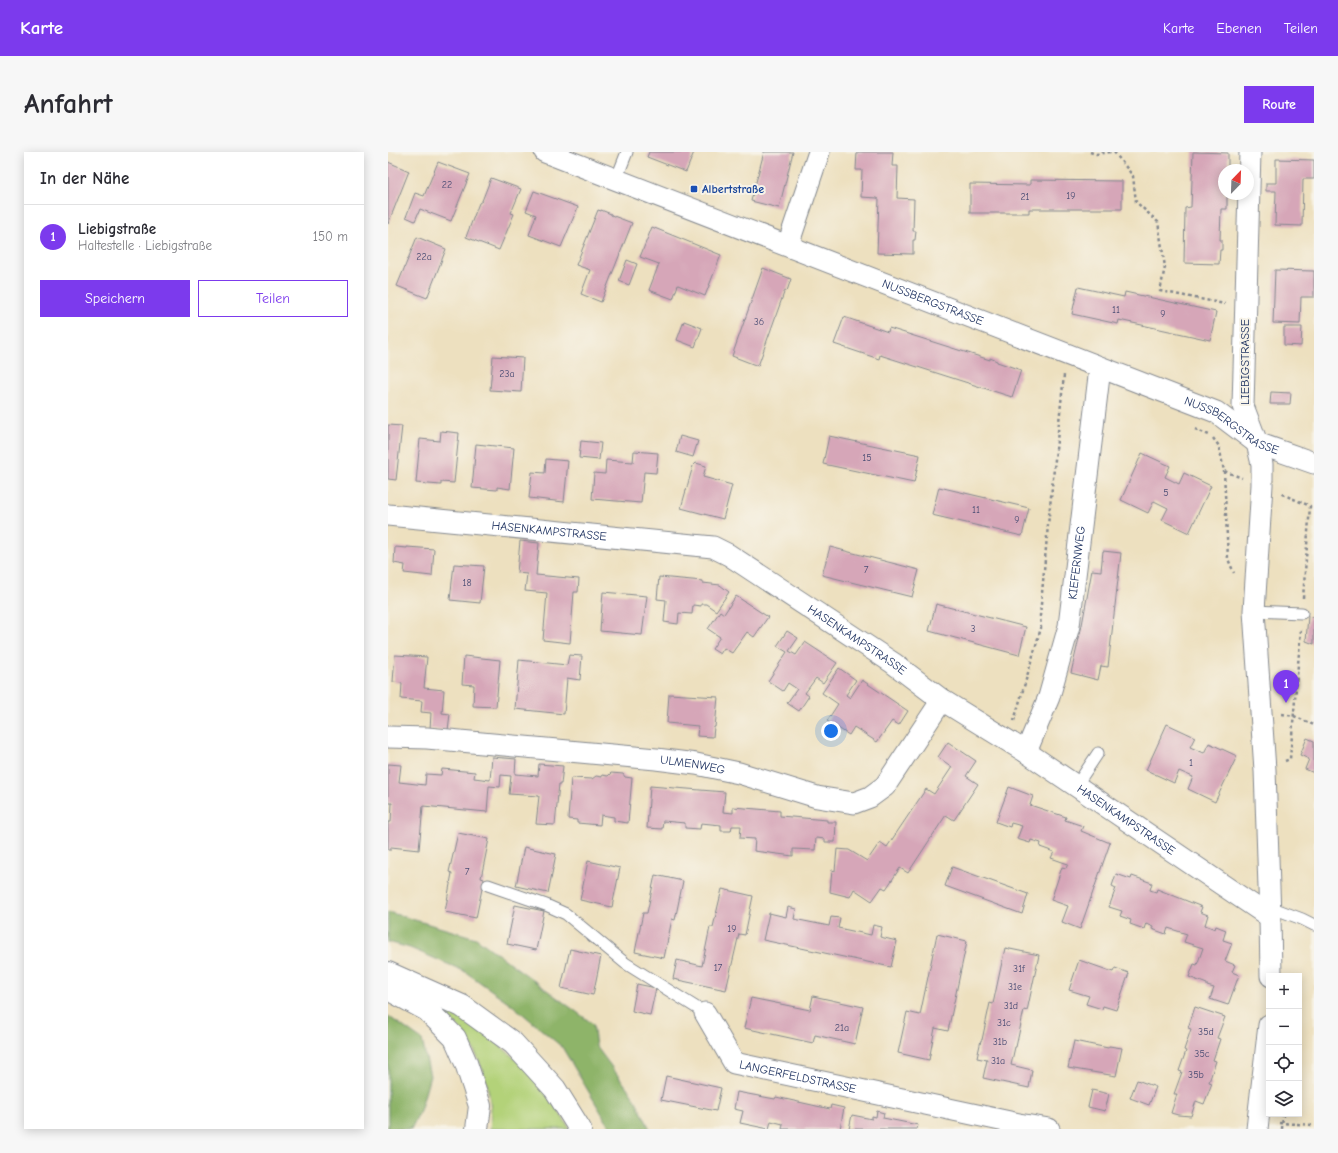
<!DOCTYPE html>
<html lang="de">
<head>
<meta charset="utf-8">
<style>
	:root { --surface:#fff; --page:#f7f7f7; --text:#2b2b33; --muted:#7c7c81; --line:#e1e1e2; --accent:#7c3aed }
	body { margin:0; font-family:"Comic Neue",sans-serif; background:var(--page); color:var(--text) }
	.controls { position:absolute; right:12px; bottom:12px; display:grid; overflow:hidden; border-radius:0px; box-shadow:0 2px 10px #0003 }
	.controls button { width:36px; height:36px; display:grid; place-items:center; padding:0; border:0; border-bottom:1px solid var(--line); background:var(--surface); color:var(--text); font:20px sans-serif }
	.compass { position:absolute; left:830px; top:12px; width:36px; height:36px; border-radius:50%; background:var(--surface); box-shadow:0 2px 10px #0003; rotate:23deg }
	.you { position:absolute; left:443px; top:579px; width:14px; height:14px; margin:-10px; border:3px solid #fff; border-radius:50%; background:#1a73e8; box-shadow:0 0 0 6px #1a73e833 }
	.badge { display:grid; place-items:center; width:26px; height:26px; border-radius:50%; background:var(--accent); color:#fff; font-size:13px; font-weight:700 }
	.pin { position:absolute; translate:-50% -33px; filter:drop-shadow(0 1px 2px #0008) }
	.pin::after { content:''; position:absolute; top:21px; width:14px; height:12px; background:inherit; clip-path:polygon(0 0,100% 0,50% 100%) }
	.list { margin:0; padding:0; list-style:none }
	h2 { display:flex; justify-content:space-between; align-items:center; height:52px; margin:0; padding:0 16px; font-size:17px }
	h2 small { font-size:13px; font-weight:400; color:var(--muted) }
	.list li { display:grid; grid-template-columns:26px 1fr auto; gap:12px; align-items:center; box-sizing:border-box; height:64px; padding:0 16px; border-top:1px solid var(--line) }
	.list b { display:block; font-size:15px; white-space:nowrap }
	.list p { margin:0; font-size:13px; white-space:nowrap; color:var(--muted) }
	.list em { font-size:13px; font-style:normal; color:var(--muted) }
	.actions { display:flex; gap:8px; padding:12px 16px }
	.actions a { flex:1; padding:9px 0; border:1px solid var(--accent); border-radius:0px; text-align:center; font-size:14px; color:var(--accent) }
	.actions .main { background:var(--accent); color:#fff }
	.icon { flex:none; width:22px; height:22px; fill:none; stroke:currentColor; stroke-width:2; stroke-linecap:round; stroke-linejoin:round }
	.map { position:relative; flex:none; width:926px; height:977px; overflow:hidden; border-radius:0px }
	header { display:flex; align-items:center; gap:24px; box-sizing:border-box; height:56px; padding:0 20px; background:var(--accent); color:#fff }
	header strong { font-size:19px }
	nav { display:flex; gap:22px; margin-inline-start:auto; font-size:14px }
	.intro { display:flex; align-items:center; justify-content:space-between; box-sizing:border-box; height:96px; padding:0 24px }
	h1 { margin:0; font-size:28px }
	.button { padding:10px 18px; border-radius:0px; background:var(--accent); color:#fff; font-size:14px; font-weight:700 }
	main { display:flex; gap:24px; padding:0 24px }
	aside { flex:1; background:var(--surface); border-radius:0px; box-shadow:0 2px 10px #0003 }
	.map>svg:first-child { display:block }
	.green { fill:#b3d279; stroke:#67806c }
	.forest { fill:#8eb469; stroke:#547264 }
	.building { fill:#d6a6b8 }
	.lines { fill:none; stroke-linecap:round; stroke-linejoin:round }
	.lane-casing { stroke:#84888e; stroke-width:13 }
	.street-casing { stroke:#84888e; stroke-width:23 }
	.highway-casing { stroke:#84888e; stroke-width:24 }
	.path { stroke:#84888e; stroke-width:2.5; stroke-dasharray:3 3; stroke-linecap:butt }
	.lane { stroke:#fff; stroke-width:11 }
	.street { stroke:#fff; stroke-width:21 }
	.highway { stroke:#fff; stroke-width:22 }
	.transit-dot { fill:#1a4fb4; stroke:#f7f3e8; stroke-width:1.5 }
	.labels { text-anchor:middle; dominant-baseline:central; stroke-width:4; stroke-linejoin:round; paint-order:stroke }
	.number-label { font-size:10px; fill:#4a4d74 }
	.transit-label { font-size:12px; font-weight:bold; fill:#164399; stroke:#f7f3e8; text-anchor:start }
	.street-label { font-size:12px; fill:#1b2f5e; stroke:#f7f3e8 }
</style>
</head>
<body>
<header>
<strong>Karte</strong>
<nav><a>Karte</a><a>Ebenen</a><a>Teilen</a></nav>
</header>
<div class="intro"><h1>Anfahrt</h1><a class="button">Route</a></div>
<main>
<aside>
<h2>In der Nähe<small></small></h2>
<ul class="list">
<li><span class="badge">1</span><div><b>Liebigstraße</b><p>Haltestelle · Liebigstraße</p></div><em>150 m</em></li>
</ul>
<div class="actions"><a class="main">Speichern</a><a>Teilen</a></div>
</aside>
<div class="map">
<svg width="926" height="977" viewBox="0 0 926 977">
	<rect width="100%" height="100%" fill="#f7f3e8"/>
	<filter id="ink" filterUnits="userSpaceOnUse"><feTurbulence type="fractalNoise" baseFrequency=".025" numOctaves="2"/><feDisplacementMap in="SourceGraphic" scale="8" xChannelSelector="R" yChannelSelector="G"/><feConvolveMatrix kernelMatrix="1 2 1 2 8 2 1 2 1" color-interpolation-filters="sRGB"/></filter>
	<filter id="wash" filterUnits="userSpaceOnUse"><feTurbulence type="fractalNoise" baseFrequency=".012" numOctaves="4" result="noise"/><feDisplacementMap in="SourceGraphic" scale="16" xChannelSelector="R" yChannelSelector="G"/><feGaussianBlur stdDeviation="0.9" result="paint"/><feColorMatrix in="noise" values="0 0 0 0 0 0 0 0 0 0 0 0 0 0 0 0 0 1.4 0 .05"/><feComposite in="paint" operator="in"/></filter>
	<g filter="url(#wash)">
		<rect width="100%" height="100%" fill="#ede0bf"/>
		<path class="green" d="M 30,842 L 85,870 L 133,912 L 160,943 L 182,977 L 102,977 C 106,947 96,913 80,888 C 76,880 68,873 62,867 C 53,857 40,850 30,842 Z"/>
		<g class="forest">
			<polygon points="0,760 88,786 205,872 208,894 246,945 262,977 223,977 174,895 123,852 76,819 22,796 0,790"/>
			<polygon points="0,864 34,888 42,924 32,959 23,977 0,977"/>
		</g>
		<g id="blocks">
			<g class="building">
				<polygon points="261,0 306,0 298,20 259,5"/>
				<polygon points="376,0 405,0 391,56 363,49"/>
				<polygon points="469,0 505,0 504,14 510,14 509,46 526,47 525,79 528,79 527,88 525,88 525,102 489,101 491,47 489,46 473,45 474,18 468,18"/>
				<polygon points="805,0 840,1 840,18 836,18 836,42 839,42 839,57 833,57 832,88 834,88 834,98 832,98 831,112 796,111 797,56 803,55"/>
				<polygon points="888,7 926,8 926,27 915,27 914,74 887,73 888,39 878,39 878,31 888,31"/>
				<polygon points="0,10 21,19 0,72"/>
				<polygon points="50,10 82,22 63,69 32,57 27,69 18,65 27,41 36,44"/>
				<polygon points="103,26 133,37 123,61 126,62 111,98 78,85 91,51 94,49"/>
				<polygon points="642,28 734,29 734,57 641,57 641,61 582,61 582,32 642,33"/>
				<polygon points="146,39 190,55 173,95 141,83 148,63 138,59"/>
				<polygon points="210,58 213,59 213,58 223,62 223,63 244,71 213,150 193,142 202,118 188,113"/>
				<polygon points="264,75 333,103 317,144 290,133 285,147 261,138 271,112 252,105"/>
				<polygon points="29,85 58,97 39,146 9,134"/>
				<polygon points="239,108 249,112 241,133 231,129"/>
				<polygon points="375,116 403,127 399,139 397,138 370,214 344,204"/>
				<polygon points="887,118 926,119 926,145 913,145 912,172 885,171"/>
				<polygon points="690,135 736,145 737,140 828,160 822,188 731,168 730,172 684,162"/>
				<polygon points="456,165 500,180 501,176 602,208 602,206 609,209 609,210 633,218 624,245 492,203 491,207 446,192"/>
				<polygon points="296,169 314,176 307,195 289,188"/>
				<polygon points="896,175 914,175 913,194 896,193"/>
				<polygon points="105,204 135,206 133,240 102,238"/>
				<polygon points="883,240 903,241 902,252 882,252"/>
				<polygon points="0,273 14,274 8,328 0,327"/>
				<polygon points="53,279 71,281 66,331 53,330 53,333 28,331 32,287 52,289"/>
				<polygon points="292,284 310,289 305,305 288,300"/>
				<polygon points="441,284 532,303 526,331 435,312"/>
				<polygon points="193,289 213,291 211,308 191,306"/>
				<polygon points="88,292 126,296 122,337 109,335 109,338 84,336"/>
				<polygon points="246,299 270,301 268,321 256,320 253,351 204,347 206,321 217,322 218,308 245,310"/>
				<polygon points="754,301 782,314 777,325 791,332 796,321 823,334 801,381 774,368 780,356 766,349 760,361 733,348"/>
				<polygon points="158,307 180,309 176,350 141,346 144,320 157,321"/>
				<polygon points="308,311 318,314 315,325 344,333 335,367 293,356 305,314"/>
				<polygon points="551,335 641,356 634,384 544,363"/>
				<polygon points="132,389 151,391 148,423 191,427 190,440 186,440 182,491 155,488 159,441 137,439 139,422 129,421"/>
				<polygon points="7,395 19,396 19,395 46,397 44,424 16,421 17,413 6,411"/>
				<polygon points="442,395 531,418 524,445 434,423"/>
				<polygon points="715,399 733,401 720,515 713,514 710,528 683,521 694,473 704,418 713,419"/>
				<polygon points="66,412 96,414 92,451 62,448"/>
				<polygon points="271,425 315,429 315,431 332,433 341,440 328,459 318,452 313,452 313,454 305,453 304,462 291,461 290,472 276,470 278,448 269,447"/>
				<polygon points="215,440 259,444 254,483 212,479"/>
				<polygon points="348,444 380,465 366,485 359,480 344,501 336,496 332,502 324,497 332,485 320,477 332,459 336,462"/>
				<polygon points="548,452 638,475 631,503 541,479"/>
				<polygon points="920,464 926,466 926,492 918,489"/>
				<polygon points="399,479 410,486 401,499 408,503 417,490 449,511 435,531 428,526 417,541 421,544 411,559 399,551 409,537 400,531 395,539 380,529 399,500 389,494"/>
				<polygon points="7,503 39,505 36,536 56,538 54,561 62,562 60,578 42,577 43,561 33,560 34,549 13,547 14,531 5,530"/>
				<polygon points="181,503 194,504 192,528 179,526 176,562 127,557 131,508 179,513"/>
				<polygon points="76,504 112,508 108,555 85,554 86,533 74,532"/>
				<polygon points="451,516 468,528 458,543 462,546 474,528 520,559 511,573 504,569 489,590 466,575 461,583 439,569 450,552 434,541"/>
				<polygon points="281,542 330,545 327,575 326,575 325,585 309,584 310,574 279,571"/>
				<polygon points="779,572 807,585 802,595 816,601 821,591 849,604 827,650 800,637 805,625 791,619 786,631 758,618"/>
				<polygon points="919,586 926,589 926,621 917,617 921,607 912,603"/>
				<polygon points="560,590 588,609 578,624 590,632 566,668 558,663 520,721 512,716 498,737 494,735 484,749 466,737 462,745 442,740 444,718 447,719 449,697 461,698 479,709 492,690 499,695 538,637 546,642 564,615 550,605"/>
				<polygon points="104,605 128,607 127,622 150,624 151,612 175,614 173,632 171,632 167,673 148,672 151,644 121,642 123,624 113,623 112,635 101,634 99,660 35,654 31,698 3,695 3,698 0,698 0,670 3,670 4,651 0,651 0,612 13,613 11,630 37,633 38,622 53,623 54,617 87,620 86,626 102,628"/>
				<polygon points="223,621 235,622 237,625 244,626 240,671 226,669 226,665 213,663 212,673 189,671 189,668 180,667 183,626 204,627 208,624 214,625 214,623 220,624"/>
				<polygon points="262,634 337,640 335,660 345,661 345,655 392,659 392,664 439,668 439,670 448,670 447,690 437,690 437,687 428,686 427,698 405,697 405,704 366,699 367,687 352,686 353,674 344,674 343,679 333,679 333,673 313,671 312,677 297,676 297,671 275,669 274,677 259,676"/>
				<polygon points="621,635 645,644 642,653 678,665 677,668 695,674 693,679 722,691 692,777 674,770 680,754 663,748 674,715 678,716 680,712 663,706 666,700 652,695 653,691 643,688 642,691 629,687 634,674 623,671 622,675 608,670"/>
				<polygon points="70,681 101,687 93,726 96,727 88,766 57,760 64,721 61,720"/>
				<polygon points="136,695 168,702 160,741 128,734"/>
				<polygon points="200,709 232,716 224,755 192,748"/>
				<polygon points="564,715 640,742 634,762 557,734"/>
				<polygon points="728,722 743,727 744,724 764,731 762,738 768,740 769,737 814,755 812,760 820,763 817,773 827,777 828,774 838,778 835,788 844,791 837,809 847,813 844,820 851,823 840,853 822,847 826,836 819,834 819,832 801,825 806,812 809,813 815,796 796,790 799,782 780,776 778,782 764,777 765,774 758,771 756,777 742,772 743,768 732,764 734,759 721,755 728,736 724,734"/>
				<polygon points="267,723 295,729 287,768 284,767 276,806 247,800 255,761 259,761"/>
				<polygon points="334,737 365,744 357,783 351,782 338,838 285,827 289,808 314,814 322,775 325,775"/>
				<polygon points="127,753 156,759 148,798 119,792"/>
				<polygon points="400,755 408,757 406,767 441,774 443,765 452,766 450,776 483,783 485,773 494,775 492,785 509,789 503,815 375,788 381,761 398,765"/>
				<polygon points="549,782 579,789 560,879 547,876 541,908 510,901 519,860 532,863"/>
				<polygon points="617,796 651,803 639,859 636,858 628,895 627,895 623,913 644,918 641,936 595,926 599,908 589,906 593,888 594,888 602,851 605,852"/>
				<polygon points="182,797 213,804 205,843 173,836"/>
				<polygon points="691,808 725,820 727,816 741,821 728,858 715,854 714,857 698,852 701,844 681,838"/>
				<polygon points="249,832 268,836 262,863 244,859"/>
				<polygon points="425,844 475,855 467,892 427,883 425,891 356,876 363,846 422,858"/>
				<polygon points="807,855 837,865 829,886 832,887 825,908 828,909 821,930 824,931 816,952 808,949 803,964 790,963 783,961 789,942 786,942 794,920 791,919 798,899 796,898 803,877 800,876"/>
				<polygon points="686,889 720,896 721,894 734,896 728,924 680,916"/>
				<polygon points="278,924 333,936 328,959 273,948"/>
				<polygon points="749,928 768,935 761,953 742,946"/>
				<polygon points="704,938 721,942 717,959 700,955"/>
				<polygon points="349,940 387,947 388,945 442,957 443,953 456,956 452,977 394,977 395,972 383,969 381,977 352,971 355,959 346,957"/>
				<polygon points="489,959 496,961 495,966 530,973 529,977 461,977 464,963 484,967 484,964 488,965"/>
			</g>
		</g>
	</g>
	<g filter="url(#ink)">
		<use href="#blocks" fill-opacity="0" stroke="#84888e" stroke-width="1"/>
		<g class="lines">
			<g class="lane-casing">
				<g id="lane">
					<polyline points="228,28 239,0"/>
					<polyline points="866,459 914,461"/>
					<polyline points="688,634 710,601"/>
					<polyline points="100,733 158,753 178,762 237,811 317,861"/>
					<polyline points="882,755 914,767 926,773"/>
				</g>
			</g>
			<g class="street-casing">
				<g id="street">
					<path id="s1" d="M 157,0 L 828,260 L 869,291 L 926,311"/>
					<polyline points="862,0 855,254 869,291 874,312 874,333 866,459 877,618 882,765 883,824"/>
					<polyline points="400,93 431,0"/>
					<path id="s2" d="M 0,363 L 325,395 L 341,403 L 505,511 L 554,548 L 638,600 L 882,765"/>
					<path id="s3" d="M 0,585 L 39,586 L 268,607 L 308,612 L 351,621 L 429,645 L 466,651 L 482,645 L 497,634 L 554,548"/>
					<path id="s4" d="M 638,600 L 661,545 L 681,474 L 712,216"/>
					<path id="s5" d="M 317,861 L 346,911 L 631,972 L 661,977"/>
					<polyline points="869,977 881,873"/>
				</g>
			</g>
			<g class="highway-casing">
				<g id="highway">
					<polyline points="0,821 74,854 125,891 167,937 192,977"/>
					<polyline points="0,837 39,858 67,886 78,911 92,954 89,977"/>
				</g>
			</g>
			<g class="path">
				<polyline points="702,0 708,2 723,0"/>
				<polyline points="726,0 745,24 748,50 770,70 777,115 772,139 837,152"/>
				<polyline points="807,277 821,283"/>
				<polyline points="825,286 831,294 836,319 854,326"/>
				<polyline points="836,319 840,407 846,421"/>
				<polyline points="894,342 922,354 915,446"/>
				<polyline points="894,562 906,564 926,573"/>
				<polyline points="626,569 653,476 652,464 660,373 676,223"/>
				<polyline points="897,609 902,607 913,477"/>
				<polyline points="891,971 926,973"/>
				<polyline points="894,977 895,962"/>
			</g>
			<use href="#lane" class="lane"/>
			<use href="#street" class="street"/>
			<use href="#highway" class="highway"/>
		</g>
	</g>
	<rect class="transit-dot" x="302" y="33" width="8" height="8" rx="2"/>
	<g class="labels">
		<g class="number-label">
			<text x="59" y="33">22</text>
			<text x="683" y="44">19</text>
			<text x="637" y="45">21</text>
			<text x="36" y="105">22a</text>
			<text x="728" y="158">11</text>
			<text x="775" y="162">9</text>
			<text x="371" y="170">36</text>
			<text x="119" y="222">23a</text>
			<text x="479" y="306">15</text>
			<text x="778" y="341">5</text>
			<text x="588" y="358">11</text>
			<text x="629" y="368">9</text>
			<text x="478" y="418">7</text>
			<text x="79" y="431">18</text>
			<text x="585" y="477">3</text>
			<text x="803" y="611">1</text>
			<text x="79" y="720">7</text>
			<text x="344" y="777">19</text>
			<text x="330" y="816">17</text>
			<text x="631" y="817">31f</text>
			<text x="627" y="835">31e</text>
			<text x="623" y="854">31d</text>
			<text x="616" y="871">31c</text>
			<text x="454" y="876">21a</text>
			<text x="818" y="880">35d</text>
			<text x="612" y="890">31b</text>
			<text x="814" y="902">35c</text>
			<text x="610" y="909">31a</text>
			<text x="808" y="923">35b</text>
		</g>
		<g class="transit-label">
			<text x="314" y="37">Albertstraße</text>
		</g>
		<g class="street-label">
			<text stroke="none"><textPath href="#s1" startOffset="416">NUSSBERGSTRASSE</textPath></text>
			<text transform="translate(857 210) rotate(-90)">LIEBIGSTRASSE</text>
			<text stroke="none"><textPath href="#s1" startOffset="740">NUSSBERGSTRASSE</textPath></text>
			<text stroke="none"><textPath href="#s2" startOffset="162">HASENKAMPSTRASSE</textPath></text>
			<text stroke="none"><textPath href="#s4" startOffset="197">KIEFERNWEG</textPath></text>
			<text stroke="none"><textPath href="#s2" startOffset="498">HASENKAMPSTRASSE</textPath></text>
			<text stroke="none"><textPath href="#s3" startOffset="306">ULMENWEG</textPath></text>
			<text stroke="none"><textPath href="#s2" startOffset="822">HASENKAMPSTRASSE</textPath></text>
			<text stroke="none"><textPath href="#s5" startOffset="123">LANGERFELDSTRASSE</textPath></text>
		</g>
	</g>
</svg>
<div class="controls">
<button>+</button>
<button>−</button>
<button><svg class="icon" aria-label="locate" viewBox="0 0 24 24"><circle cx="12" cy="12" r="6"/><path d="M12 2v4M12 18v4M2 12h4M18 12h4"/></svg></button>
<button><svg class="icon" aria-label="layers" viewBox="0 0 24 24"><path d="M12 4l9 5-9 5-9-5zM3 14l9 5 9-5"/></svg></button>
</div>
<svg class="compass" viewBox="-18 -18 36 36"><path d="M0-13l5 13h-10z" fill="#e53935"/><path d="M0 13l5-13h-10z" fill="#7c7c81"/></svg>
<div class="you"></div>
<div class="pin badge" style="left:898px;top:551px">1</div>
</div>
</main>
</body>
</html>
